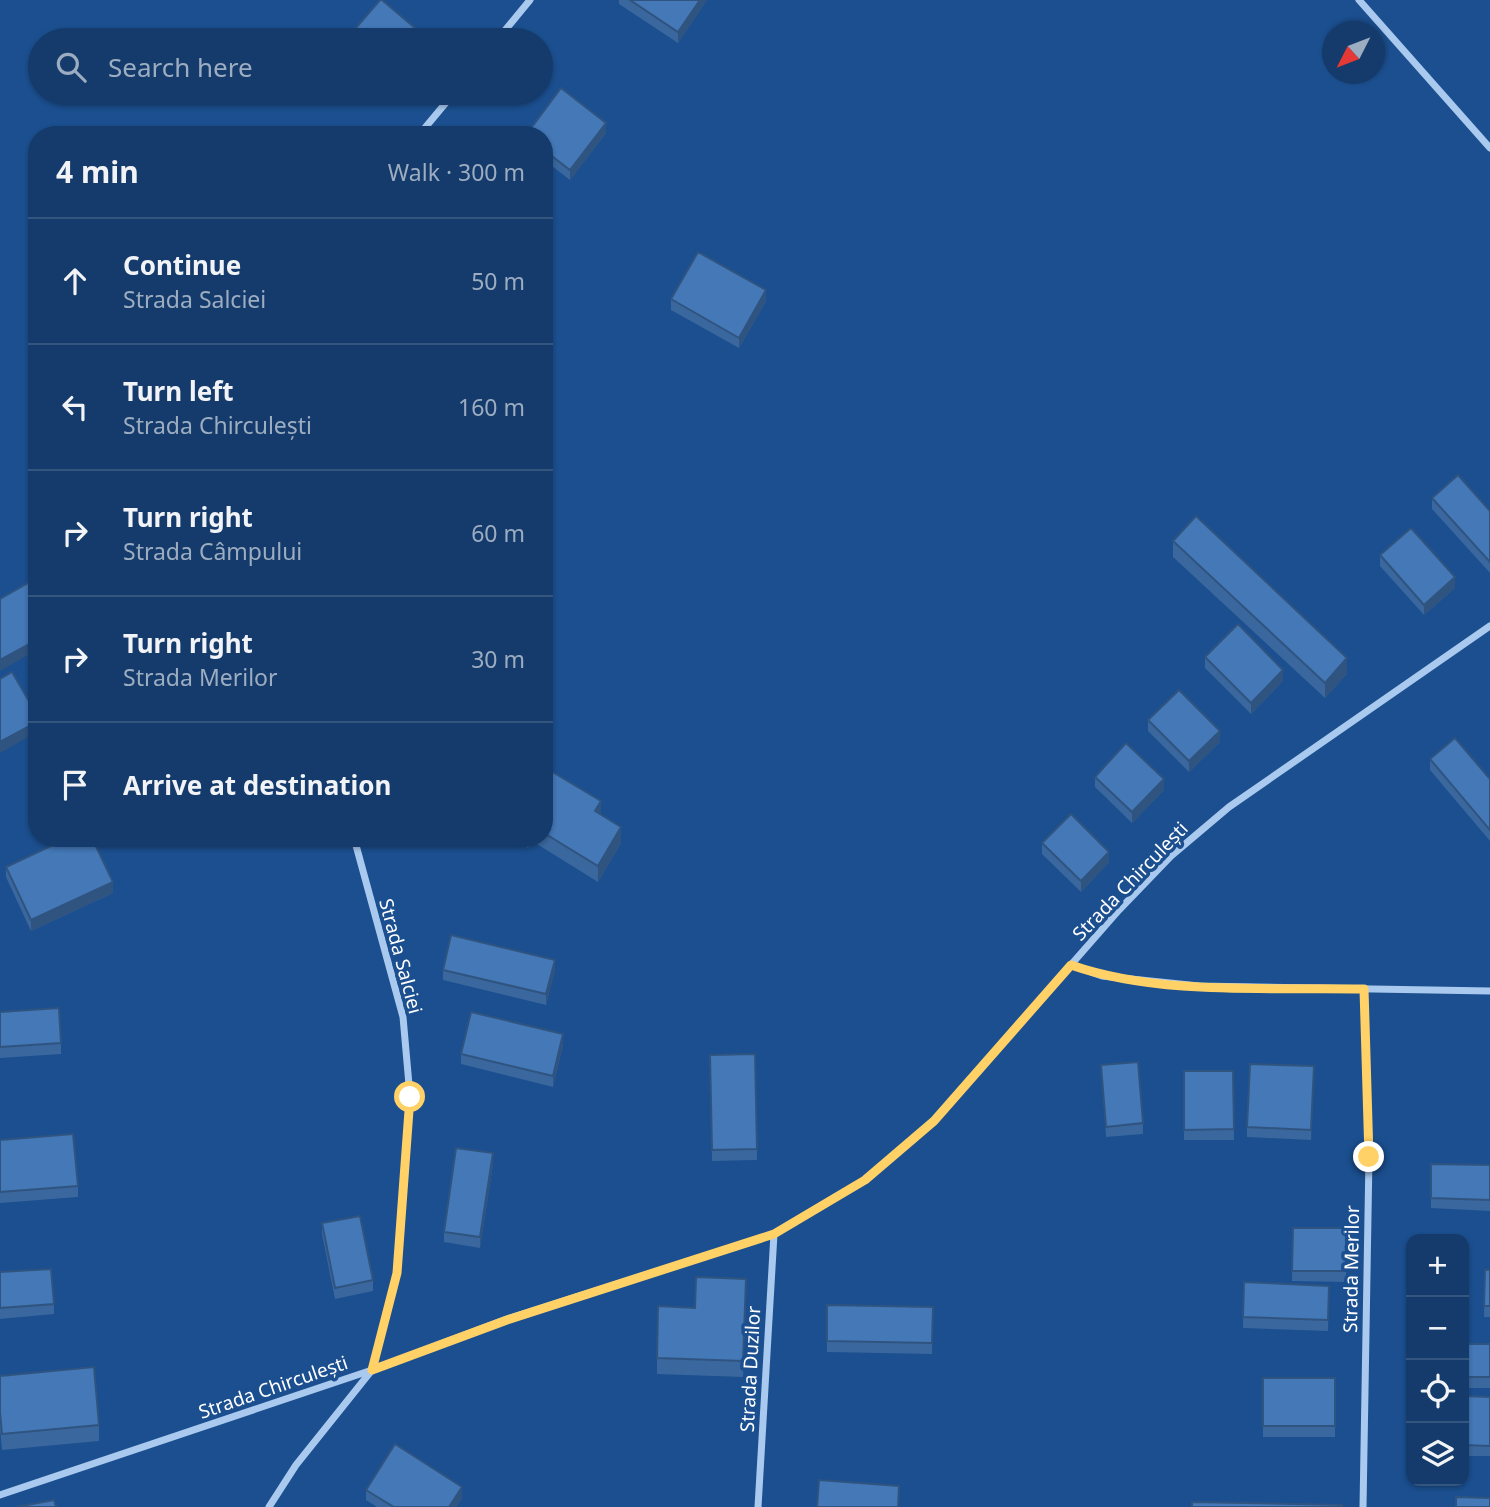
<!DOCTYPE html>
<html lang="en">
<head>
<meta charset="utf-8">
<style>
	:root { --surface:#143b6b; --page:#1d4271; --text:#f1f3f6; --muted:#9dadc1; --line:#33557e }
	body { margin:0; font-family:"Noto Sans",sans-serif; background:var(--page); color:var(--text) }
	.controls { position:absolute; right:21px; bottom:21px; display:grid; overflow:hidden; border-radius:14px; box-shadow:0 2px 5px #0004 }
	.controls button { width:63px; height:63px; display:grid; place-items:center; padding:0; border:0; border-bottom:2px solid var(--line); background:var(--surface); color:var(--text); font:35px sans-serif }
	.compass { position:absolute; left:1322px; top:21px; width:63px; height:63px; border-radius:50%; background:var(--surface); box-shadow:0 2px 5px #0004; rotate:228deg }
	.stop { position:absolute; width:21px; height:21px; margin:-16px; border:5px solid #ffd166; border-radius:50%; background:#fff }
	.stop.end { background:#ffd166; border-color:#fff; box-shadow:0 2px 7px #0008 }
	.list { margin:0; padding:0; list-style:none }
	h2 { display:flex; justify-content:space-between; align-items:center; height:91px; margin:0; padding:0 28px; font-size:30px }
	h2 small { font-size:23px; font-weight:400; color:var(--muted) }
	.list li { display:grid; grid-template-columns:46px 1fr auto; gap:21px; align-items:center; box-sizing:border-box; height:126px; padding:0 28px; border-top:2px solid var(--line) }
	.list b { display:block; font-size:26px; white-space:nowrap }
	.list p { margin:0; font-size:23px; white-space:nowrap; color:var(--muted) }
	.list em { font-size:23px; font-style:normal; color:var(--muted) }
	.icon { flex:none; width:38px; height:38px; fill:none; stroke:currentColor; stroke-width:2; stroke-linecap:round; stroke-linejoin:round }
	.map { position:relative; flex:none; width:1490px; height:1507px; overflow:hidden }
	.search { position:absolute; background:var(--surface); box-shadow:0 2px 5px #0004; left:28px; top:28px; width:525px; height:77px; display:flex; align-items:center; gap:18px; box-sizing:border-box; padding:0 24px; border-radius:38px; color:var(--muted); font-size:26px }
	.panel { position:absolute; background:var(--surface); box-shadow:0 2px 5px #0004; left:28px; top:126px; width:525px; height:721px; border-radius:28px }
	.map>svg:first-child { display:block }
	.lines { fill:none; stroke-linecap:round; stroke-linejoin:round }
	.minor { stroke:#a9c9ee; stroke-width:7 }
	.wall { fill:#3a679d }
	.shaded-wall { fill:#305480 }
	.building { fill:#4478b7; stroke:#305480; stroke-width:2 }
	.route { stroke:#ffd166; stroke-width:9 }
	.labels { text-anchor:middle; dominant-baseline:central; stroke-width:7; stroke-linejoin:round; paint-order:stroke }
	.street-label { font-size:19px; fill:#fff; stroke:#1b4f8f }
</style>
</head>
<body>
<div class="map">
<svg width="1490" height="1507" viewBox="0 0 1490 1507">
	<rect width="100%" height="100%" fill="#1b4f8f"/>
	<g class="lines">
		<g class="minor">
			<polyline points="1359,0 1490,148"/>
			<polyline points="497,40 530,0"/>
			<polyline points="419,135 454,93"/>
			<polyline points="1071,965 1102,976 1199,986 1490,991"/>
			<polyline points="0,1495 372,1370 507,1319 774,1234 865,1180 934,1121 1119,910 1171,856 1229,807 1490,626"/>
			<polyline points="269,1507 296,1465 372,1370 397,1273 410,1096 403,1017 354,838"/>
			<polyline points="758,1507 774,1234"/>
			<polyline points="1363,1507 1369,1157 1364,989"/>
		</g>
	</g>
	<g class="wall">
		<polygon points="619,0 707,0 678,43 619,4"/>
		<polygon points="403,93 417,93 412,100"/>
		<polygon points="606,133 570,180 544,160 544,135"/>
		<polygon points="671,299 766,301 739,348 671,310"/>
		<polygon points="1432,498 1490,511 1490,573 1432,509"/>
		<polygon points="1173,541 1347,674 1325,698 1173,557"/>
		<polygon points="1380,555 1455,588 1424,615 1380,566"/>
		<polygon points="1205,657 1283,681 1251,714 1205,668"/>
		<polygon points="1148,720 1220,742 1189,772 1148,731"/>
		<polygon points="1430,759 1490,779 1490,841 1430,770"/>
		<polygon points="544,767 601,814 621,843 598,882 532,841 528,848 512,838 544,838"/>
		<polygon points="1095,777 1164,790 1132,823 1095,787"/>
		<polygon points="1042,843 1109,862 1081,892 1042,854"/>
		<polygon points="6,867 113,893 31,931 6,877"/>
		<polygon points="443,970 555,970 546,1005 443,980"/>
		<polygon points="0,1012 61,1043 61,1054 0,1058"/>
		<polygon points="563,1045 553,1087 461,1064 461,1054"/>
		<polygon points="755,1054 757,1160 712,1161 710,1055"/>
		<polygon points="1101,1065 1143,1123 1143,1134 1106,1137"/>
		<polygon points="1314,1066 1311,1140 1247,1137 1247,1127"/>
		<polygon points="1184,1071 1233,1071 1234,1140 1184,1140"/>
		<polygon points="0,1140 78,1186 78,1197 0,1203"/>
		<polygon points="493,1164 480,1248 444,1242 444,1232"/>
		<polygon points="1490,1165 1490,1211 1431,1208 1431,1198"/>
		<polygon points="322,1223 373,1280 373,1291 335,1299 322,1234"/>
		<polygon points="1293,1228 1346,1228 1346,1282 1292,1281"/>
		<polygon points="1485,1270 1490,1270 1490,1317 1484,1317"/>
		<polygon points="0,1272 54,1304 54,1314 0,1319"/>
		<polygon points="1244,1282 1329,1286 1328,1331 1243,1328"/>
		<polygon points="746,1294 743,1377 657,1374 657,1358 695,1308"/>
		<polygon points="933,1307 932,1354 827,1352 827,1341"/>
		<rect x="1464" y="1344" width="26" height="44"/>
		<polygon points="0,1376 99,1425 99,1441 2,1450 0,1427"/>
		<rect x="1263" y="1378" width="72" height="59"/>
		<polygon points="1464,1396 1490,1397 1490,1456 1464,1456"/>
		<polygon points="366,1490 462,1498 456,1507 377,1507 366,1500"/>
	</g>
	<g class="shaded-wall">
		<polygon points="700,0 707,0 678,43 678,32"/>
		<polygon points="412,93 417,93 412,100"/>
		<polygon points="606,123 606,133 570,180 570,170"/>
		<polygon points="766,290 766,301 739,348 739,338"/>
		<polygon points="1455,577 1455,588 1424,615 1424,605"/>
		<polygon points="37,640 37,650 0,671 0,660"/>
		<polygon points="1347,658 1347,674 1325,698 1325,683"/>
		<polygon points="1283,670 1283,681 1251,714 1251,703"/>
		<polygon points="37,722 37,732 0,753 0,742"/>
		<polygon points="1220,731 1220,742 1189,772 1189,761"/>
		<polygon points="1164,779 1164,790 1132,823 1132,812"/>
		<polygon points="601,801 601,817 595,811"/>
		<polygon points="621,827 621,843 598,882 598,866"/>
		<polygon points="528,838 532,838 532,841 528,848"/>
		<polygon points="1109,852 1109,862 1081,892 1081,881"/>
		<polygon points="113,882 113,893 31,931 31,920"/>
		<polygon points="555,960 555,970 546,1005 546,994"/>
		<polygon points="563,1034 563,1045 553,1087 553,1076"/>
		<polygon points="493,1153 493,1164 480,1248 480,1237"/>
		<polygon points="462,1487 462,1498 456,1507 449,1507"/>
	</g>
	<g class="building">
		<polygon points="380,0 382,0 429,40 354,40 349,36"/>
		<polygon points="630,0 700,0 678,32"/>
		<polygon points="561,88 606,123 570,170 544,150 544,135 526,135"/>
		<polygon points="698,252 766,290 739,338 671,299"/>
		<polygon points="1458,475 1490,511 1490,562 1432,498"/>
		<polygon points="1196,516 1347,658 1325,683 1173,541"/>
		<polygon points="1411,528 1455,577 1424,605 1380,555"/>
		<polygon points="37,578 37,640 0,660 0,599"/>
		<polygon points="1238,624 1283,670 1251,703 1205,657"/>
		<polygon points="12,672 37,715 37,722 0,742 0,679"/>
		<polygon points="1179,690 1220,731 1189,761 1148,720"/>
		<polygon points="1455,738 1490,779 1490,830 1430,759"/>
		<polygon points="1126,743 1164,779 1132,812 1095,777"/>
		<polygon points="544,767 601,801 595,811 621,827 598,866 544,833"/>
		<polygon points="1071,814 1109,852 1081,881 1042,843"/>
		<polygon points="68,838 92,838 113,882 31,920 6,867"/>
		<polygon points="451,935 555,960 546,994 443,970"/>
		<polygon points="59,1008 61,1043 0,1047 0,1012"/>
		<polygon points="471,1012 563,1034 553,1076 461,1054"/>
		<polygon points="755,1054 757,1149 712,1150 710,1055"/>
		<polygon points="1138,1062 1143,1123 1106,1127 1101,1065"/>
		<polygon points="1250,1064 1314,1066 1311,1130 1247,1127"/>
		<polygon points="1184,1071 1233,1071 1234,1129 1184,1130"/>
		<polygon points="73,1134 78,1186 0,1192 0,1140"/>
		<polygon points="456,1148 493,1153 480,1237 444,1232"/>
		<polygon points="1431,1164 1490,1165 1490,1200 1431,1198"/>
		<polygon points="360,1216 373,1280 335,1288 322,1223"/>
		<polygon points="1293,1228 1346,1228 1346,1271 1292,1271"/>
		<polygon points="51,1269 54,1304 0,1308 0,1272"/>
		<polygon points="1485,1270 1490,1270 1490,1306 1484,1306"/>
		<polygon points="696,1277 746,1279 743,1361 657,1358 658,1306 695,1308"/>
		<polygon points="1244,1282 1329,1286 1328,1320 1243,1317"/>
		<polygon points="827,1305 933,1307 932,1343 827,1341"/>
		<rect x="1464" y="1344" width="26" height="33"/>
		<polygon points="94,1367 99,1425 2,1434 0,1412 0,1376"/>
		<rect x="1263" y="1378" width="72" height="48"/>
		<polygon points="1464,1396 1490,1397 1490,1446 1464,1445"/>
		<polygon points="395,1444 462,1487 449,1507 394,1507 366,1490"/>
		<polygon points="819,1480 899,1486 898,1507 817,1507"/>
		<polygon points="1456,1497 1490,1498 1490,1507 1456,1507"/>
		<polygon points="54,1500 56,1507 16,1507"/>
		<polygon points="1192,1502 1342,1505 1342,1507 1192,1507"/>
	</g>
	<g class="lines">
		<path class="route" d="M 410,1097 L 397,1273 L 372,1370 L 507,1320 L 774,1234 L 865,1180 L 934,1121 L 1071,965 C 1159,996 1271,987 1364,989 L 1369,1157"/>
	</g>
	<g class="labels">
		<g class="street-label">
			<text transform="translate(1130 881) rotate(-46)">Strada Chirculești</text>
			<text transform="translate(401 956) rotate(75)">Strada Salciei</text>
			<text transform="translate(1351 1269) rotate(-89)">Strada Merilor</text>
			<text transform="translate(750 1369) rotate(-87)">Strada Duzilor</text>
			<text transform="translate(273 1387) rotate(-19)">Strada Chirculești</text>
		</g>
	</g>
</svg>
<div class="controls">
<button>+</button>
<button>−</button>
<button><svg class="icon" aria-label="locate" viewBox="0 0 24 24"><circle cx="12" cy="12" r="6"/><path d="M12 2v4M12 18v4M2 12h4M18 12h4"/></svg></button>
<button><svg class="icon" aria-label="layers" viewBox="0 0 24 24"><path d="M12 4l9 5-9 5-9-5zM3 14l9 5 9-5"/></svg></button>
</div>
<svg class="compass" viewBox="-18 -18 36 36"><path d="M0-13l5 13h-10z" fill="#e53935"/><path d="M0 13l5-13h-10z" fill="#9dadc1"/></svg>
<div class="stop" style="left:410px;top:1097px"></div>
<div class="stop end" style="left:1369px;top:1157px"></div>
<div class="search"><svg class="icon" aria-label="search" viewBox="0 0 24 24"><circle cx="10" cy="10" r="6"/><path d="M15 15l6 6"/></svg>Search here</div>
<section class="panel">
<h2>4 min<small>Walk · 300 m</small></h2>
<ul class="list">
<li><svg class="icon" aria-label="ahead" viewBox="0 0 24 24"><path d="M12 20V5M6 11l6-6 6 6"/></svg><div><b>Continue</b><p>Strada Salciei</p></div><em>50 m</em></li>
<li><svg class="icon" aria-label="left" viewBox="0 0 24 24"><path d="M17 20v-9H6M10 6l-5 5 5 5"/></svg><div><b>Turn left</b><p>Strada Chirculești</p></div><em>160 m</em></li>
<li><svg class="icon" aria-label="right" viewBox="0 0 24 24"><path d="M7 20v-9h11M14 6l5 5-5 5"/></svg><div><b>Turn right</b><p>Strada Câmpului</p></div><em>60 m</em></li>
<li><svg class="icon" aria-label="right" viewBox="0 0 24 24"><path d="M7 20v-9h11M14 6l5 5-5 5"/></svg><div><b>Turn right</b><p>Strada Merilor</p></div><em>30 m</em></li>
<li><svg class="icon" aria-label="arrive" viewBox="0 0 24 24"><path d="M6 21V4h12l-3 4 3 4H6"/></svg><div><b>Arrive at destination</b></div></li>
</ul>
</section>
</div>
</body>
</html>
